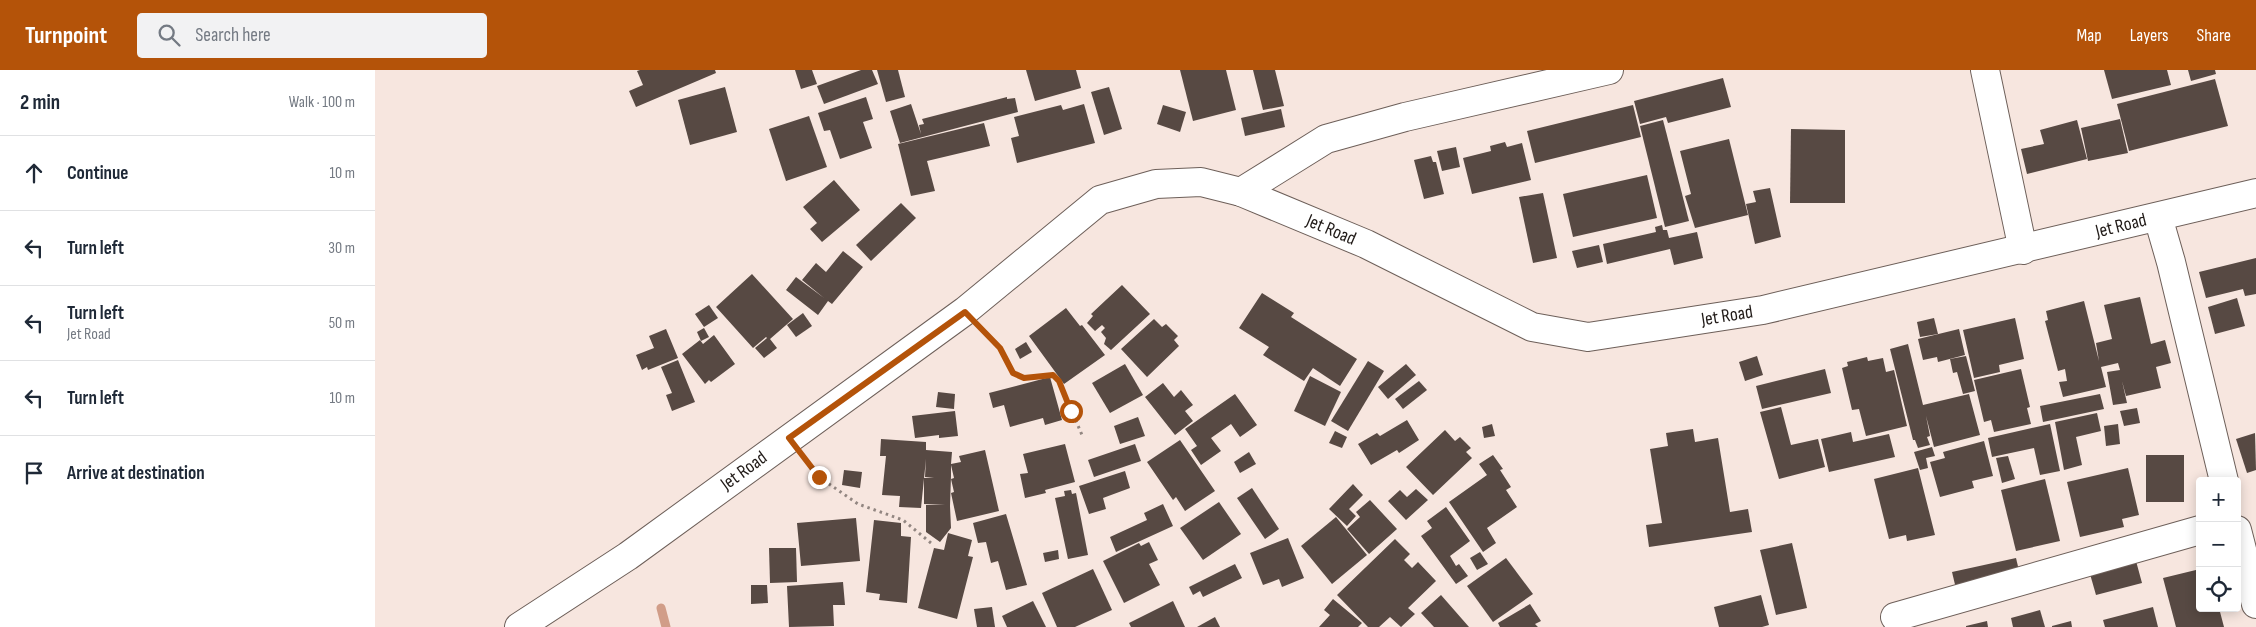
<!DOCTYPE html>
<html lang="en">
<head>
<meta charset="utf-8">
<style>
	:root { --surface:#fff; --page:#f2f2f3; --text:#1f2937; --muted:#747a83; --line:#e0e1e3; --accent:#b45309 }
	body { margin:0; font-family:"Sofia Sans Condensed",sans-serif; background:var(--page); color:var(--text) }
	.controls { position:absolute; right:15px; bottom:15px; display:grid; overflow:hidden; border-radius:5px; box-shadow:0 2px 12px #0003 }
	.controls button { width:45px; height:45px; display:grid; place-items:center; padding:0; border:0; border-bottom:1px solid var(--line); background:var(--surface); color:var(--text); font:25px sans-serif }
	.stop { position:absolute; width:15px; height:15px; margin:-11px; border:4px solid #b45309; border-radius:50%; background:#fff }
	.stop.end { background:#b45309; border-color:#fff; box-shadow:0 1px 5px #0008 }
	.list { margin:0; padding:0; list-style:none }
	h2 { display:flex; justify-content:space-between; align-items:center; height:65px; margin:0; padding:0 20px; font-size:21px }
	h2 small { font-size:16px; font-weight:400; color:var(--muted) }
	.list li { display:grid; grid-template-columns:32px 1fr auto; gap:15px; align-items:center; box-sizing:border-box; height:75px; padding:0 20px; border-top:1px solid var(--line) }
	.list b { display:block; font-size:19px; white-space:nowrap }
	.list p { margin:0; font-size:16px; white-space:nowrap; color:var(--muted) }
	.list em { font-size:16px; font-style:normal; color:var(--muted) }
	.icon { flex:none; width:28px; height:28px; fill:none; stroke:currentColor; stroke-width:2; stroke-linecap:round; stroke-linejoin:round }
	.map { position:relative; flex:none; width:1881px; height:557px; overflow:hidden }
	header { display:flex; align-items:center; gap:30px; box-sizing:border-box; height:70px; padding:0 25px; background:var(--accent); color:#fff }
	header strong { font-size:24px }
	nav { display:flex; gap:28px; margin-inline-start:auto; font-size:18px }
	.search { width:350px; height:45px; background:var(--page); display:flex; align-items:center; gap:12px; box-sizing:border-box; padding:0 18px; border-radius:5px; color:var(--muted); font-size:19px }
	main { display:flex }
	aside { flex:1; background:var(--surface) }
	.map>svg:first-child { display:block }
	.lines { fill:none; stroke-linecap:round; stroke-linejoin:round }
	.stream { stroke:#d19d88; stroke-width:9 }
	.building { fill:#574943 }
	.minor-casing { stroke:#6d5f59; stroke-width:30 }
	.secondary-casing { stroke:#6d5f59; stroke-width:30 }
	.path { stroke:#928681; stroke-width:3; stroke-dasharray:2.5 4; stroke-linecap:butt }
	.minor { stroke:#fff; stroke-width:28 }
	.secondary { stroke:#fff; stroke-width:28 }
	.route { stroke:#b45309; stroke-width:6 }
	.labels { text-anchor:middle; dominant-baseline:central; stroke-width:5; stroke-linejoin:round; paint-order:stroke }
	.street-label { font-size:19px; fill:#201a17; stroke:#fff }
</style>
</head>
<body>
<header>
<strong>Turnpoint</strong>
<div class="search"><svg class="icon" aria-label="search" viewBox="0 0 24 24"><circle cx="10" cy="10" r="6"/><path d="M15 15l6 6"/></svg>Search here</div>
<nav><a>Map</a><a>Layers</a><a>Share</a></nav>
</header>
<main>
<aside>
<h2>2 min<small>Walk · 100 m</small></h2>
<ul class="list">
<li><svg class="icon" aria-label="ahead" viewBox="0 0 24 24"><path d="M12 20V5M6 11l6-6 6 6"/></svg><div><b>Continue</b></div><em>10 m</em></li>
<li><svg class="icon" aria-label="left" viewBox="0 0 24 24"><path d="M17 20v-9H6M10 6l-5 5 5 5"/></svg><div><b>Turn left</b></div><em>30 m</em></li>
<li><svg class="icon" aria-label="left" viewBox="0 0 24 24"><path d="M17 20v-9H6M10 6l-5 5 5 5"/></svg><div><b>Turn left</b><p>Jet Road</p></div><em>50 m</em></li>
<li><svg class="icon" aria-label="left" viewBox="0 0 24 24"><path d="M17 20v-9H6M10 6l-5 5 5 5"/></svg><div><b>Turn left</b></div><em>10 m</em></li>
<li><svg class="icon" aria-label="arrive" viewBox="0 0 24 24"><path d="M6 21V4h12l-3 4 3 4H6"/></svg><div><b>Arrive at destination</b></div></li>
</ul>
</aside>
<div class="map">
<svg width="1881" height="557" viewBox="0 0 1881 557">
	<rect width="100%" height="100%" fill="#f7e6df"/>
	<g class="lines">
		<polyline class="stream" points="286,538 291,557"/>
	</g>
	<g class="building">
		<polygon points="265,0 340,0 341,3 261,37 254,21 268,15 262,1"/>
		<polygon points="420,0 437,0 442,14 426,19"/>
		<polygon points="486,0 497,0 503,14 449,34 442,16"/>
		<polygon points="502,0 523,0 530,27 511,32"/>
		<polygon points="651,0 701,0 706,18 660,31"/>
		<polygon points="805,0 851,0 861,40 818,51"/>
		<polygon points="878,0 900,0 909,36 888,40"/>
		<polygon points="1729,0 1792,0 1796,15 1737,29"/>
		<polygon points="1813,0 1840,0 1841,4 1816,11"/>
		<polygon points="1348,8 1356,37 1293,53 1291,47 1265,54 1259,31"/>
		<polygon points="1840,9 1853,56 1754,81 1742,34"/>
		<polygon points="350,17 362,62 315,75 303,30"/>
		<polygon points="734,17 747,59 729,65 716,22"/>
		<polygon points="491,27 498,49 488,52 497,78 465,89 455,60 449,61 443,43"/>
		<polygon points="632,27 632,29 640,28 643,42 525,73 515,41 536,34 546,64 544,55 549,54 547,49"/>
		<polygon points="709,34 720,73 642,93 636,68 644,66 639,47 686,35 688,40"/>
		<polygon points="788,35 811,42 805,62 782,54"/>
		<polygon points="1258,35 1266,67 1160,93 1152,61"/>
		<polygon points="906,39 910,57 870,66 866,48"/>
		<polygon points="434,46 452,97 411,111 394,59"/>
		<polygon points="1745,49 1753,83 1713,91 1706,58"/>
		<polygon points="1288,50 1314,151 1290,157 1265,56"/>
		<polygon points="1702,50 1712,89 1652,104 1646,79 1669,74 1665,60"/>
		<polygon points="609,53 615,76 552,91 560,121 536,126 523,74"/>
		<polygon points="1416,59 1470,60 1470,133 1415,133"/>
		<polygon points="1354,69 1373,145 1320,158 1310,126 1316,124 1305,81"/>
		<polygon points="1130,72 1132,77 1147,73 1156,110 1097,124 1088,88 1116,81 1115,76"/>
		<polygon points="1081,77 1085,97 1067,101 1062,81"/>
		<polygon points="1056,86 1058,92 1061,92 1069,124 1049,129 1039,90"/>
		<polygon points="1272,105 1282,148 1198,167 1188,124"/>
		<polygon points="459,110 485,140 447,172 435,159 442,153 428,137"/>
		<polygon points="1395,118 1406,167 1380,174 1371,134 1381,132 1378,121"/>
		<polygon points="1168,123 1182,188 1158,193 1144,127"/>
		<polygon points="526,133 541,148 496,191 481,175"/>
		<polygon points="1287,155 1288,160 1292,160 1294,168 1322,162 1328,188 1299,195 1295,179 1232,194 1228,174 1281,162 1280,157"/>
		<polygon points="1224,175 1228,192 1202,198 1197,181"/>
		<polygon points="468,181 488,197 457,234 453,231 443,245 411,220 421,207 449,228 427,210 441,193 451,202"/>
		<polygon points="1881,188 1881,224 1870,226 1868,219 1831,228 1824,202"/>
		<polygon points="377,204 418,249 395,269 402,278 389,288 380,278 392,268 391,267 378,278 341,237"/>
		<polygon points="747,215 775,244 736,280 729,274 731,268 726,262 730,258 727,255 720,261 712,253 718,246 716,244"/>
		<polygon points="887,223 919,243 916,247 982,289 965,316 938,298 929,311 888,285 894,277 864,258"/>
		<polygon points="1765,227 1776,274 1790,270 1796,293 1781,297 1786,318 1751,326 1747,311 1752,333 1738,335 1732,302 1745,300 1743,293 1726,297 1731,317 1688,327 1684,312 1692,311 1690,299 1683,301 1670,251 1673,250 1671,241 1709,231 1724,291 1721,273 1737,269 1729,235"/>
		<polygon points="1862,228 1870,256 1840,264 1833,237"/>
		<polygon points="334,235 343,248 329,257 320,244"/>
		<polygon points="691,238 705,256 707,255 730,285 689,314 654,266"/>
		<polygon points="428,243 437,256 421,267 412,255"/>
		<polygon points="1559,248 1563,264 1545,267 1542,252"/>
		<polygon points="1640,248 1649,289 1624,295 1625,302 1599,308 1588,260"/>
		<polygon points="779,249 787,257 791,254 803,266 799,270 804,276 772,307 746,279"/>
		<polygon points="329,258 334,267 326,271 322,262"/>
		<polygon points="291,259 303,288 273,300 272,297 267,300 261,285 279,278 274,266"/>
		<polygon points="1584,259 1590,285 1563,292 1562,287 1548,290 1543,269"/>
		<polygon points="339,265 360,294 336,312 334,310 330,314 307,284 325,270 328,274"/>
		<polygon points="651,272 657,282 645,289 640,279"/>
		<polygon points="1533,274 1548,335 1594,324 1605,365 1559,377 1551,346 1555,366 1552,367 1555,375 1543,378 1540,370 1538,370 1515,279"/>
		<polygon points="1382,286 1388,305 1370,311 1364,292"/>
		<polygon points="1591,286 1600,321 1588,324 1582,302 1578,303 1575,289"/>
		<polygon points="1492,287 1493,291 1508,288 1511,302 1519,300 1532,356 1491,366 1484,339 1477,340 1467,298 1473,296 1472,292"/>
		<polygon points="303,290 320,332 297,341 291,325 297,323 286,297"/>
		<polygon points="993,291 1009,301 973,361 956,351"/>
		<polygon points="750,294 768,325 735,343 717,313"/>
		<polygon points="1031,294 1041,305 1013,329 1003,317"/>
		<polygon points="1450,299 1456,323 1387,339 1381,316"/>
		<polygon points="1646,299 1655,337 1652,338 1656,354 1619,362 1616,350 1609,352 1599,310"/>
		<polygon points="935,306 966,322 950,356 919,341"/>
		<polygon points="675,307 687,350 670,355 668,348 635,357 629,335 618,338 614,323"/>
		<polygon points="1044,311 1052,320 1028,339 1020,329"/>
		<polygon points="788,313 799,327 806,320 818,335 810,341 818,351 800,365 770,327"/>
		<polygon points="563,322 580,324 579,339 561,337"/>
		<polygon points="860,324 882,355 865,367 856,354 836,368 846,381 826,395 816,380 822,376 810,359"/>
		<polygon points="1725,324 1729,339 1668,352 1665,336"/>
		<polygon points="1406,337 1416,375 1443,369 1450,397 1404,409 1385,342"/>
		<polygon points="1762,338 1765,353 1749,356 1745,341"/>
		<polygon points="580,341 583,366 564,368 564,365 540,368 537,346"/>
		<polygon points="1722,343 1726,361 1701,367 1707,395 1689,400 1680,352"/>
		<polygon points="763,347 770,366 745,374 739,356"/>
		<polygon points="1032,350 1044,370 1024,383 1022,380 996,395 983,374 1002,363 1005,366"/>
		<polygon points="1117,354 1120,366 1109,368 1107,357"/>
		<polygon points="1675,354 1685,401 1665,405 1659,378 1617,387 1613,368"/>
		<polygon points="1743,354 1745,374 1731,376 1729,356"/>
		<polygon points="1318,359 1320,372 1343,368 1355,442 1373,439 1377,462 1274,477 1271,455 1287,453 1275,379 1293,376 1291,363"/>
		<polygon points="1070,360 1080,371 1085,367 1096,378 1091,382 1097,388 1058,425 1031,397"/>
		<polygon points="960,361 972,367 967,378 954,373"/>
		<polygon points="1476,362 1478,372 1514,364 1520,387 1454,402 1446,369"/>
		<polygon points="1880,363 1881,400 1872,403 1861,369"/>
		<polygon points="506,369 551,372 551,380 577,382 576,394 586,392 584,386 610,380 624,441 582,451 576,423 579,422 576,409 579,408 576,395 576,406 575,436 576,458 565,472 551,462 551,435 570,435 549,434 549,408 559,408 550,407 551,389 546,438 524,437 525,426 507,425 511,386 505,386"/>
		<polygon points="805,370 840,421 810,441 801,427 798,430 772,392"/>
		<polygon points="1609,371 1618,406 1597,411 1599,418 1565,427 1555,392 1570,388 1568,382"/>
		<polygon points="690,374 700,412 670,420 671,423 650,428 645,404 653,403 648,384"/>
		<polygon points="760,374 766,391 719,407 713,390"/>
		<polygon points="1557,377 1560,386 1551,388 1553,398 1545,400 1539,382"/>
		<polygon points="874,382 881,394 865,403 859,392"/>
		<polygon points="1118,385 1128,399 1125,400 1136,417 1131,420 1142,437 1112,458 1121,473 1108,482 1074,432 1112,405 1104,394"/>
		<rect x="1771" y="385" width="38" height="47"/>
		<polygon points="1633,386 1640,409 1627,413 1621,388"/>
		<polygon points="1543,398 1560,465 1532,471 1531,465 1514,469 1499,409"/>
		<polygon points="1753,398 1764,445 1747,449 1749,457 1705,467 1692,412"/>
		<polygon points="469,400 487,402 485,418 467,415"/>
		<polygon points="750,401 755,418 728,428 731,439 714,444 704,416"/>
		<polygon points="1670,409 1685,471 1641,481 1626,420"/>
		<polygon points="978,414 988,425 974,439 981,446 972,456 954,439"/>
		<polygon points="877,418 904,459 890,469 862,428"/>
		<polygon points="1041,419 1053,430 1031,450 1013,431 1025,420 1032,427"/>
		<polygon points="696,420 697,424 701,423 713,485 693,489 680,428 690,426 689,421"/>
		<polygon points="995,430 1022,459 994,484 972,459 985,447 981,442"/>
		<polygon points="844,432 866,464 828,490 805,458"/>
		<polygon points="788,434 798,456 741,482 735,467 772,450 769,443"/>
		<polygon points="1071,437 1095,471 1075,486 1081,496 1084,494 1093,506 1081,514 1046,466 1057,458 1052,451"/>
		<polygon points="631,444 652,515 631,520 623,491 616,493 611,472 603,473 598,453"/>
		<polygon points="961,447 992,485 957,514 926,476"/>
		<polygon points="481,448 485,491 426,496 422,453"/>
		<polygon points="499,450 526,453 526,466 536,467 532,533 504,530 505,524 491,522"/>
		<polygon points="573,463 597,470 593,486 598,487 582,549 543,538 559,478 569,480"/>
		<polygon points="913,468 929,508 907,517 904,509 888,515 875,483"/>
		<polygon points="1020,469 1035,484 1029,490 1037,498 1043,492 1061,511 1033,538 1040,544 1026,557 1015,547 1004,557 993,557 962,525"/>
		<polygon points="774,472 783,490 774,494 785,515 749,533 728,491 764,473 766,476"/>
		<polygon points="1417,473 1432,538 1401,545 1385,480"/>
		<polygon points="394,478 421,478 422,512 395,513"/>
		<polygon points="683,480 684,489 670,492 668,483"/>
		<polygon points="1105,482 1113,494 1102,500 1095,488"/>
		<polygon points="1131,488 1158,524 1118,552 1092,516"/>
		<polygon points="1641,488 1646,509 1582,523 1577,502"/>
		<polygon points="1761,491 1767,513 1721,525 1715,504"/>
		<polygon points="860,494 867,508 828,527 825,521 818,525 814,517"/>
		<polygon points="718,499 737,540 700,557 682,557 667,523"/>
		<polygon points="1825,499 1825,538 1844,538 1849,557 1801,557 1788,508"/>
		<polygon points="468,512 470,535 458,535 459,556 414,557 412,516"/>
		<polygon points="376,515 392,515 393,533 376,534"/>
		<polygon points="1066,525 1094,557 1059,557 1046,543"/>
		<polygon points="1386,525 1394,555 1387,557 1344,557 1339,537"/>
		<polygon points="958,529 987,553 983,557 944,557 955,545 949,540"/>
		<polygon points="658,531 671,557 632,557 627,546"/>
		<polygon points="798,531 810,557 756,557 754,553"/>
		<polygon points="1155,534 1166,551 1160,554 1163,557 1125,557 1123,553"/>
		<polygon points="617,537 620,557 602,557 599,539"/>
		<polygon points="1778,537 1783,557 1730,557 1728,550"/>
		<polygon points="1665,540 1670,557 1638,557 1636,548"/>
		<polygon points="840,547 845,557 822,557"/>
		<polygon points="1612,551 1613,557 1591,557 1591,556"/>
		<polygon points="1696,551 1697,557 1677,557 1677,556"/>
	</g>
	<g class="lines">
		<g class="minor-casing">
			<g id="minor">
				<polyline points="1610,0 1648,180"/>
				<polyline points="866,122 951,69 1030,47 1234,0"/>
				<polyline points="1783,147 1796,192 1849,411"/>
				<polyline points="1862,460 1881,534"/>
				<polyline points="1520,547 1825,460"/>
			</g>
		</g>
		<g class="secondary-casing">
			<polyline id="secondary" points="144,557 253,486 590,241 725,130 781,114 826,112 866,122 991,174 1157,257 1213,267 1388,240 1881,123"/>
		</g>
		<g class="path">
			<polyline points="609,262 625,278 638,303 649,308 678,305 684,311 707,365"/>
			<polyline points="431,391 444,407 483,434 528,450 556,473"/>
		</g>
		<use href="#minor" class="minor"/>
		<use href="#secondary" class="secondary"/>
	</g>
	<g class="lines">
		<polyline class="route" points="444,407 414,368 590,242 625,278 638,303 649,308 678,305 684,311 696,341"/>
	</g>
	<g class="labels">
		<g class="street-label">
			<text transform="translate(1746 156) rotate(-14)">Jet Road</text>
			<text transform="translate(956 160) rotate(23)">Jet Road</text>
			<text transform="translate(1352 246) rotate(-9)">Jet Road</text>
			<text transform="translate(369 401) rotate(-36)">Jet Road</text>
		</g>
	</g>
</svg>
<div class="controls">
<button>+</button>
<button>−</button>
<button><svg class="icon" aria-label="locate" viewBox="0 0 24 24"><circle cx="12" cy="12" r="6"/><path d="M12 2v4M12 18v4M2 12h4M18 12h4"/></svg></button>
</div>
<div class="stop" style="left:696px;top:341px"></div>
<div class="stop end" style="left:444px;top:407px"></div>
</div>
</main>
</body>
</html>
